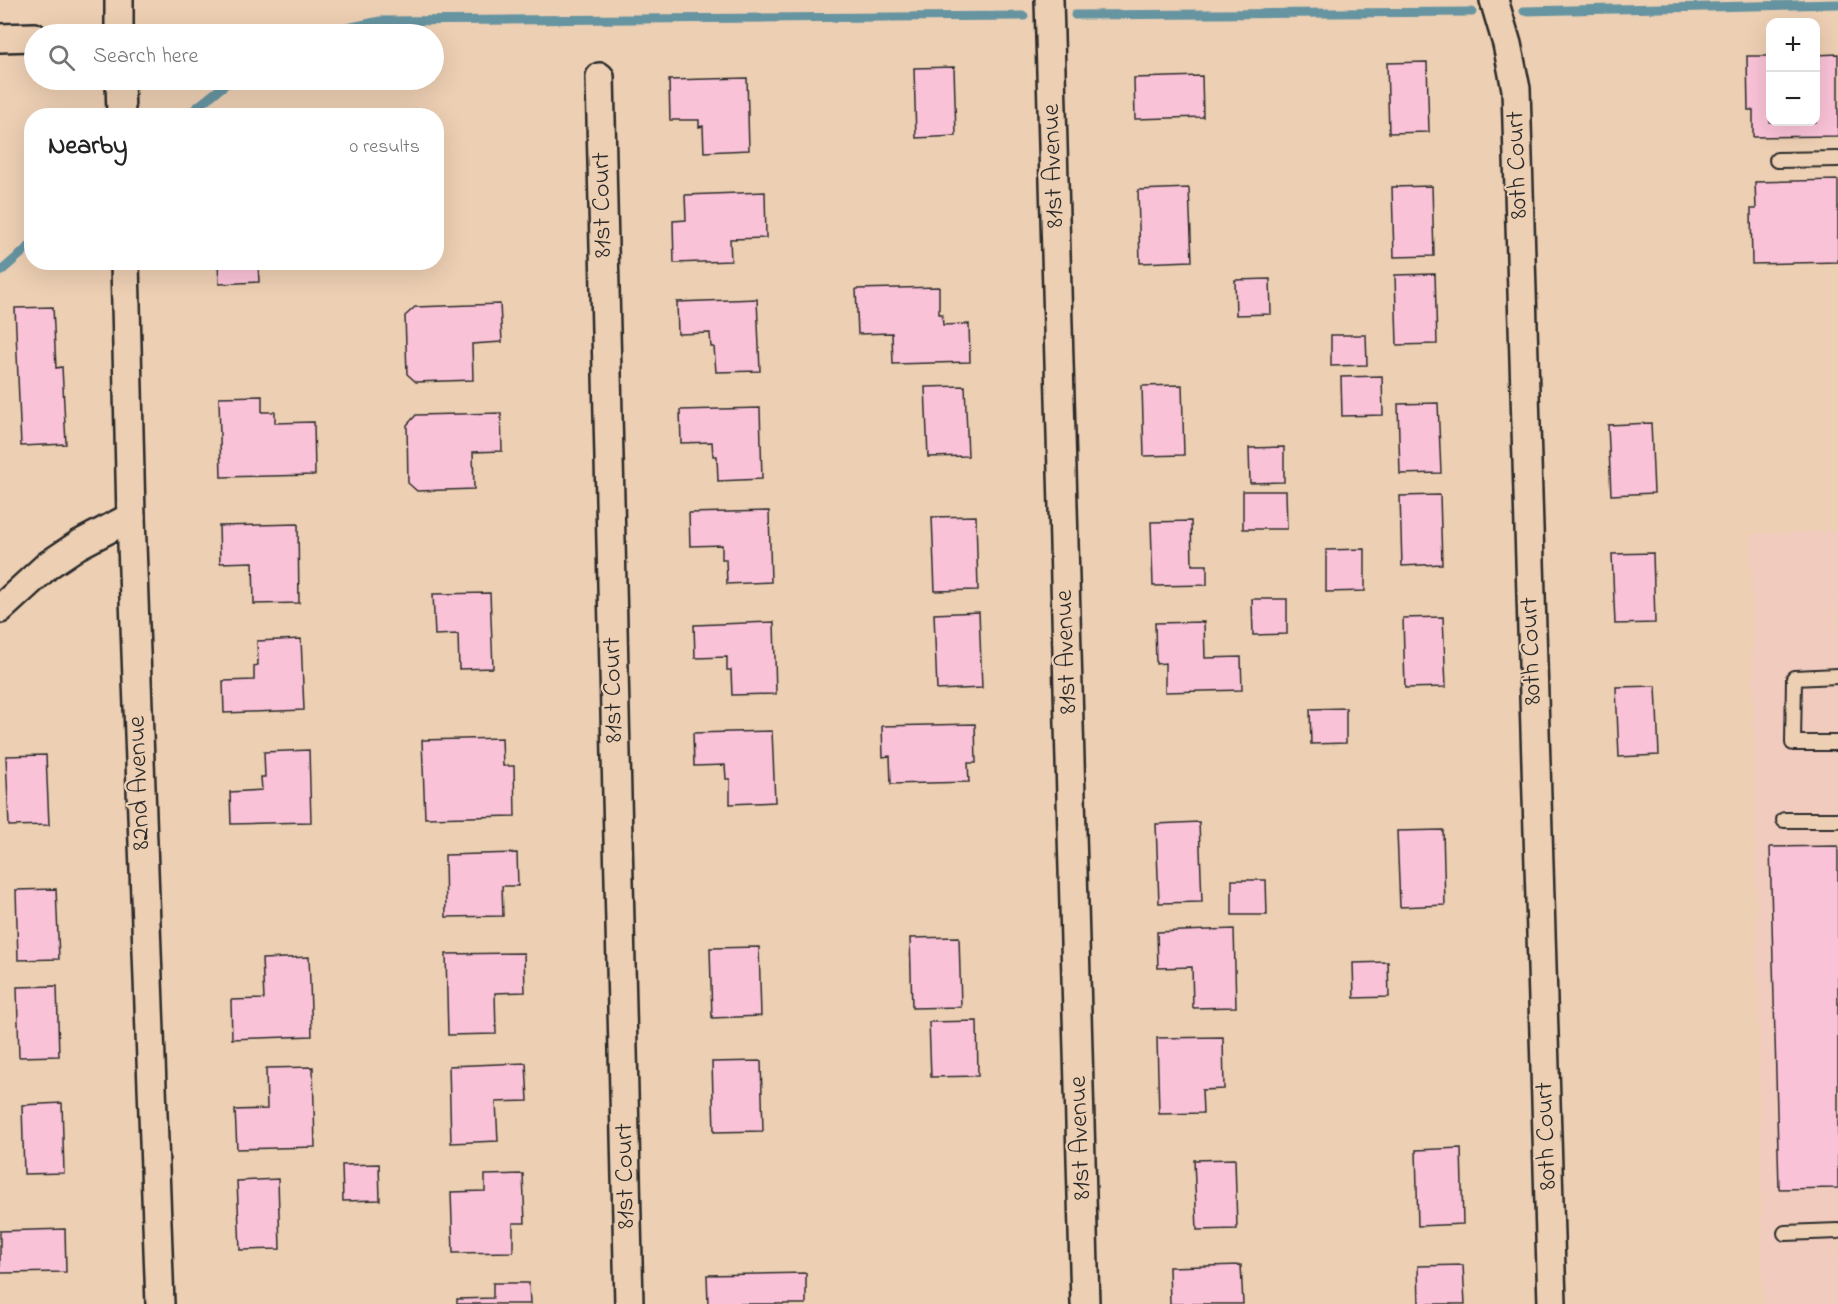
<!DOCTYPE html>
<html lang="en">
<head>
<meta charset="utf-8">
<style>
	body { margin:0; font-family:"Indie Flower",sans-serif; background:#f6f6f6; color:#222 }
	.controls { position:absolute; right:18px; top:18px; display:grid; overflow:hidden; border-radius:12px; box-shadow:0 6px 24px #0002 }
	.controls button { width:54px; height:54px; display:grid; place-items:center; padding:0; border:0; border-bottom:2px solid #e0e0e0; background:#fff; color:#222; font:30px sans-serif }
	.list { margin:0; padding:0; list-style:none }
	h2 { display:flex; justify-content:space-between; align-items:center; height:78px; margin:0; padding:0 24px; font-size:26px }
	h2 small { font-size:20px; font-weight:400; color:#767676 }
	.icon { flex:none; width:33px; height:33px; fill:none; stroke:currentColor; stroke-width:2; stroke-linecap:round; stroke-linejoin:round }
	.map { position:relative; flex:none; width:1838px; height:1304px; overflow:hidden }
	.search { position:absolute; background:#fff; box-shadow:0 6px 24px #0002; left:24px; top:24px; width:420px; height:66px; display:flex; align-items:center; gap:15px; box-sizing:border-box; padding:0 21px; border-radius:33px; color:#767676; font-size:22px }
	.panel { position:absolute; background:#fff; box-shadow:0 6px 24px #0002; left:24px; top:108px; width:420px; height:162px; border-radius:24px }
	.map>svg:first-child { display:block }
</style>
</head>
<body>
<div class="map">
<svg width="1838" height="1304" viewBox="0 0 1838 1304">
	<rect width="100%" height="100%" fill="#edcfb3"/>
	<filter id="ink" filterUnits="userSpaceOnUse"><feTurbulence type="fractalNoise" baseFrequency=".0167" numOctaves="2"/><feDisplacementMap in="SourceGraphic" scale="12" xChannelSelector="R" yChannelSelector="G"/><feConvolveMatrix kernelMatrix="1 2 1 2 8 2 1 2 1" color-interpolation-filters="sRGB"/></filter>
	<g filter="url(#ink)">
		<path fill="#f1cbbe" d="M 1838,531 L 1838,1304 L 1763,1304 L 1751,534 Z"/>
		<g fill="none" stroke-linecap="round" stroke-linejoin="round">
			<g stroke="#6694a0" stroke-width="9">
				<path d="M 1524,11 L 1838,4"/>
				<path d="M 1075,15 L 1472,12"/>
				<path d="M 319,34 L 380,21 L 1024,16"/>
				<path d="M 186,116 L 231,80"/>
				<path d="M 0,272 L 32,244"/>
			</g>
		</g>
		<g fill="#fac2d7" stroke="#2b2b2b" stroke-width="1.5">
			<path d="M 1838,54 L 1838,136 L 1753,137 L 1753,110 L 1748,110 L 1747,56 L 1770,56 L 1770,122 L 1816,122 L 1816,55 Z"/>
			<path d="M 1427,62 L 1429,132 L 1389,133 L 1387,63 Z"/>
			<path d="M 954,67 L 956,136 L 916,138 L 914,68 Z"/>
			<path d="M 1202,76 L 1203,117 L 1135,119 L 1134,78 Z"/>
			<path d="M 747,78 L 749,150 L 704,152 L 703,126 L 699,127 L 699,120 L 670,120 L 669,80 Z"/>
			<path d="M 1838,180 L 1838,262 L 1752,264 L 1751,209 L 1756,209 L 1755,182 Z"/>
			<path d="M 1432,186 L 1434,256 L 1394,257 L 1392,187 Z"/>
			<path d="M 1189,188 L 1192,261 L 1140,263 L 1138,190 Z"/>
			<path d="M 765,192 L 766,238 L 730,239 L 731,261 L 674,263 L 673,221 L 686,220 L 685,195 Z"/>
			<path d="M 218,262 L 258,262 L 259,282 L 219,284 Z"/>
			<path d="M 1435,274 L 1437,344 L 1397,345 L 1395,275 Z"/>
			<path d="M 1270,279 L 1271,314 L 1236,315 L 1235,280 Z"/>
			<path d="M 939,287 L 939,314 L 942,314 L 943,325 L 969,324 L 970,362 L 893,364 L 892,333 L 858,334 L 856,289 Z"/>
			<path d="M 757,299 L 760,371 L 716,372 L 714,347 L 711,347 L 710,333 L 678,334 L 677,302 Z"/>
			<path d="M 500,304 L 502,342 L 472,344 L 473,380 L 416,382 L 407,374 L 405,316 L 415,307 Z"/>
			<path d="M 53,307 L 56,368 L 62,367 L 66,444 L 21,446 L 15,308 Z"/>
			<path d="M 1331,335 L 1366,335 L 1367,365 L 1331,366 Z"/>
			<path d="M 1382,376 L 1383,415 L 1342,416 L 1341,377 Z"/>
			<path d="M 1182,385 L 1184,455 L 1144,456 L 1142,386 Z"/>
			<path d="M 965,386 L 968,456 L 928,457 L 925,387 Z"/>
			<path d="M 262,396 L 262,412 L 275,412 L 275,423 L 314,422 L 315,475 L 221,477 L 219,397 Z"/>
			<path d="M 1438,403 L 1441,473 L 1400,474 L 1398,404 Z"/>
			<path d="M 760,408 L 762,479 L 718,481 L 717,456 L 713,456 L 712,442 L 681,443 L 680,410 Z"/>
			<path d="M 501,413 L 502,451 L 473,452 L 474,489 L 417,491 L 408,483 L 407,425 L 416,415 Z"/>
			<path d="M 1651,423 L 1654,493 L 1611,495 L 1608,425 Z"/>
			<path d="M 1284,447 L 1284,482 L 1250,483 L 1249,448 Z"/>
			<path d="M 1243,491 L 1286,491 L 1287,529 L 1243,529 Z"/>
			<path d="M 1440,495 L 1442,564 L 1402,566 L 1400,496 Z"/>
			<path d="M 769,511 L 771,582 L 727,584 L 726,559 L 722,559 L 722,545 L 690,546 L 689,513 Z"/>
			<path d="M 976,516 L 978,590 L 935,591 L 932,517 Z"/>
			<path d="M 1191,521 L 1192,565 L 1207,565 L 1207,585 L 1153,586 L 1151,522 Z"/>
			<path d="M 298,524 L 299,603 L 254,604 L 253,562 L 220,563 L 219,526 Z"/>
			<path d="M 1365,549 L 1365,591 L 1326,592 L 1326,550 Z"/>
			<path d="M 1653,553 L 1655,623 L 1615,624 L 1612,554 Z"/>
			<path d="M 490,593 L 493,668 L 459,669 L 458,634 L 435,635 L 433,594 Z"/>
			<path d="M 1252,599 L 1287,599 L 1287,634 L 1253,635 Z"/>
			<path d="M 979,612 L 982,688 L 937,690 L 934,614 Z"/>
			<path d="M 1443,617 L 1446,687 L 1405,688 L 1403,618 Z"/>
			<path d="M 774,622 L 776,694 L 732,695 L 731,670 L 727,670 L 727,657 L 695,658 L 694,625 Z"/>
			<path d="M 1204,622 L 1205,658 L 1241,657 L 1242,690 L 1165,692 L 1165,663 L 1156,664 L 1155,623 Z"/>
			<path d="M 301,639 L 304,710 L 224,713 L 223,681 L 254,680 L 254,666 L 258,665 L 257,641 Z"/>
			<path d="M 1656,686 L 1659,755 L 1619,757 L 1616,687 Z"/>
			<path d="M 1346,708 L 1346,743 L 1311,744 L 1310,709 Z"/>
			<path d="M 975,724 L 976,763 L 968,763 L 969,782 L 891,784 L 890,756 L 883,757 L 882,726 Z"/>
			<path d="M 772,731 L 775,802 L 730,804 L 730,779 L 726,779 L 725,765 L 694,766 L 693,733 Z"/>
			<path d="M 502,738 L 503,766 L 514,766 L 515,816 L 425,818 L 422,740 Z"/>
			<path d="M 309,750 L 311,822 L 231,824 L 230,792 L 262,790 L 261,777 L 265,777 L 264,752 Z"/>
			<path d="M 46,755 L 49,825 L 9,826 L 6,756 Z"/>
			<path d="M 1199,822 L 1202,902 L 1159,903 L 1156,824 Z"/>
			<path d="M 1443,830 L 1445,905 L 1400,907 L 1397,831 Z"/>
			<path d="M 1838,846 L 1838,1188 L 1779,1189 L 1770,847 Z"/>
			<path d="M 517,853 L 518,886 L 502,886 L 503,916 L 446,917 L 445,855 Z"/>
			<path d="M 1232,880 L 1266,880 L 1267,915 L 1232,915 Z"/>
			<path d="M 56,889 L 59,959 L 18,960 L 16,890 Z"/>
			<path d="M 1234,929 L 1236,1007 L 1193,1008 L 1192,967 L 1158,968 L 1157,932 Z"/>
			<path d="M 959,937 L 961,1007 L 912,1008 L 910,938 Z"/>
			<path d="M 759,947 L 761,1016 L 712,1018 L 710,948 Z"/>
			<path d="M 524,953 L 525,992 L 495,993 L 496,1034 L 448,1035 L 446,954 Z"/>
			<path d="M 309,957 L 312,1036 L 232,1039 L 231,1000 L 264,999 L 262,959 Z"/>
			<path d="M 1388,962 L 1389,997 L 1354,998 L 1353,963 Z"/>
			<path d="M 57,986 L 59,1056 L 19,1057 L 17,987 Z"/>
			<path d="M 977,1021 L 978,1076 L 931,1077 L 929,1022 Z"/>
			<path d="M 1223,1037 L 1224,1089 L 1202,1090 L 1203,1113 L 1159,1114 L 1157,1038 Z"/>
			<path d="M 761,1061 L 763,1131 L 714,1132 L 712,1062 Z"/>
			<path d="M 526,1063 L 528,1101 L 496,1102 L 498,1141 L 451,1143 L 449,1066 Z"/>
			<path d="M 313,1067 L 315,1147 L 237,1149 L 235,1110 L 267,1109 L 266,1068 Z"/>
			<path d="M 62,1103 L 64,1173 L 24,1174 L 22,1105 Z"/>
			<path d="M 1461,1148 L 1463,1224 L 1418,1226 L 1416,1150 Z"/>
			<path d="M 1235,1159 L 1237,1229 L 1197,1230 L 1194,1160 Z"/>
			<path d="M 379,1164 L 380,1200 L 343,1201 L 342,1165 Z"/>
			<path d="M 523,1174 L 525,1223 L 513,1223 L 513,1252 L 453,1253 L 451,1192 L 485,1191 L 485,1175 Z"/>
			<path d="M 278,1179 L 280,1249 L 240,1250 L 237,1181 Z"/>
			<path d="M 65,1229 L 66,1272 L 0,1273 L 0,1231 Z"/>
			<path d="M 1241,1265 L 1243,1304 L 1170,1304 L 1169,1267 Z"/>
			<path d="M 1463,1265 L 1465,1304 L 1419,1304 L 1418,1266 Z"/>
			<path d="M 806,1273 L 806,1304 L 708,1304 L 707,1275 Z"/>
			<path d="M 493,1283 L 529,1283 L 530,1304 L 457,1304 L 457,1299 L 493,1298 Z"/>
		</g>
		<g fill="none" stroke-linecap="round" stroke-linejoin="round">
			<g stroke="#2b2b2b" stroke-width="18">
				<g id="service">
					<path d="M 1777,160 L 1838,159"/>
					<path d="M 1838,676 L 1794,678 L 1793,743 L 1838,743"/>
					<path d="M 1784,820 L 1838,820"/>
					<path d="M 1785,1233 L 1838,1231"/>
				</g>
			</g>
			<g stroke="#2b2b2b" stroke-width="32">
				<g id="minor">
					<path d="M 1049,0 L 1085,1304"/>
					<path d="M 1494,0 L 1507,44 L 1516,89 L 1552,1304"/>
					<path d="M 118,34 L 119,34 L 119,0"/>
					<path d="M 0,38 L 34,37"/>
					<path d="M 600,77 L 629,1304"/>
					<path d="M 120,80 L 121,116"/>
					<path d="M 125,262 L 131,517 L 160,1304"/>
					<path d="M 0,609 L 48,565 L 78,545 L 131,517"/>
				</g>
			</g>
			<use href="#service" stroke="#edcfb3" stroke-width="14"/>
			<use href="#minor" stroke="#edcfb3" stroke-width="27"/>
		</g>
	</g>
	<g text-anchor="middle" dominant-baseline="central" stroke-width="4.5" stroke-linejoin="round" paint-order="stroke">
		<g font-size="26" fill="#2b2b2b" stroke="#edcfb3">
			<text transform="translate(1518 165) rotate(-92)">80th Court</text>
			<text transform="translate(1054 166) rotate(-92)">81st Avenue</text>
			<text transform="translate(603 205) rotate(-91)">81st Court</text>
			<text transform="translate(1532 651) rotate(-92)">80th Court</text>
			<text transform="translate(1067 652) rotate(-92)">81st Avenue</text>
			<text transform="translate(614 690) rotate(-91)">81st Court</text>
			<text transform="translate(140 783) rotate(-92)">82nd Avenue</text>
			<text transform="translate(1547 1136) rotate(-92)">80th Court</text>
			<text transform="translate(1081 1138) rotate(-92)">81st Avenue</text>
			<text transform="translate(626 1176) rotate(-91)">81st Court</text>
		</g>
	</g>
</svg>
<div class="controls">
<button>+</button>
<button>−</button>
</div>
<div class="search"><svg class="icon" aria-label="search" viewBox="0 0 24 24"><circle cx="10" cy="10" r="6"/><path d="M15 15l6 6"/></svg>Search here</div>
<section class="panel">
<h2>Nearby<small>0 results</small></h2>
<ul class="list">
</ul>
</section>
</div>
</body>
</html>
